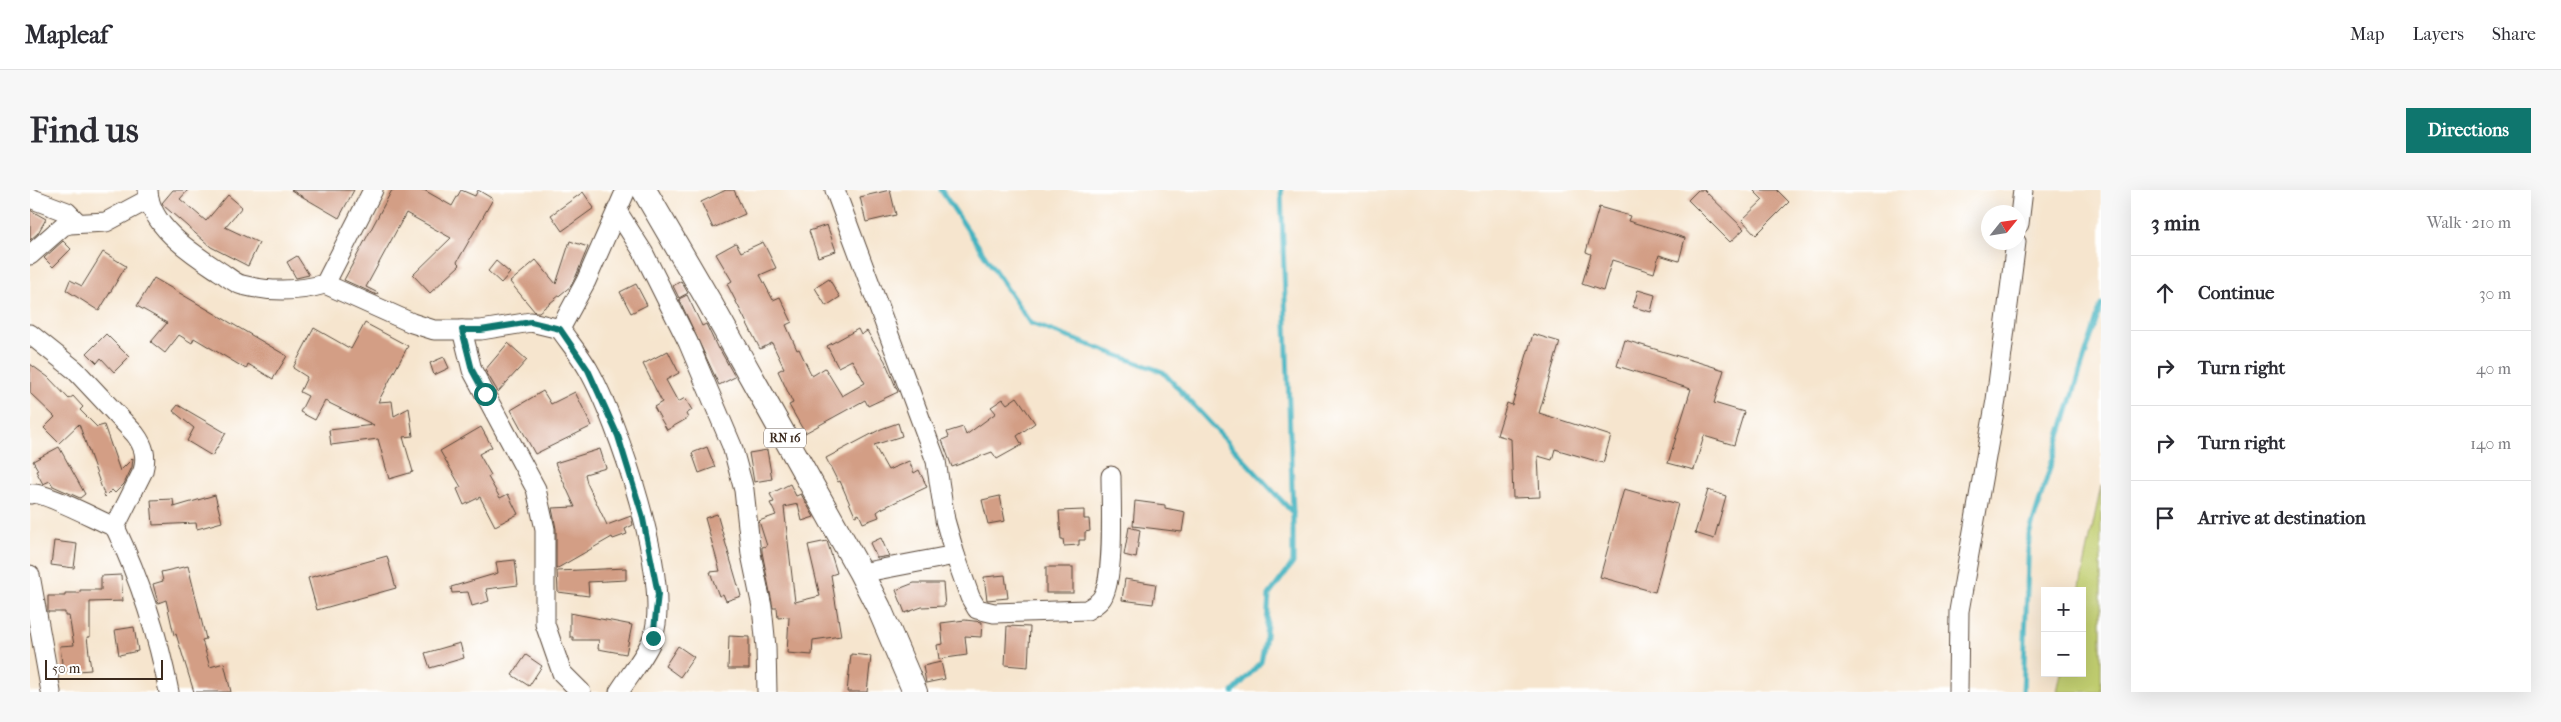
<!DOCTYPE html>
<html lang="en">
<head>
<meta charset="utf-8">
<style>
	body { margin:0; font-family:"IM FELL French Canon",serif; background:#f7f7f7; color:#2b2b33 }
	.controls { position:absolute; right:15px; bottom:15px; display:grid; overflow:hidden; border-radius:0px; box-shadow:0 5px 20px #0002 }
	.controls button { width:45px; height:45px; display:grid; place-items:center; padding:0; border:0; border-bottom:1px solid #e1e1e2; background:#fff; color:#2b2b33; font:25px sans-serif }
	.compass { position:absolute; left:1951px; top:15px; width:45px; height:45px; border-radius:50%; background:#fff; box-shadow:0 5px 20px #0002; rotate:60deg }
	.scale { position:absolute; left:15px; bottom:12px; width:118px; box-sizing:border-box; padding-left:5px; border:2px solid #3b2a1e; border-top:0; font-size:14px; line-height:18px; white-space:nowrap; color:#3b2a1e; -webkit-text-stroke:4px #fff; paint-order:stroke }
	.stop { position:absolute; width:15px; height:15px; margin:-11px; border:4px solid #0f766e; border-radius:50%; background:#fff }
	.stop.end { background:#0f766e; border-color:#fff; box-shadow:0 1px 5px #0008 }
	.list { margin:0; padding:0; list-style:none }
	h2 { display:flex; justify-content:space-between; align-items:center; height:65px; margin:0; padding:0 20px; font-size:21px }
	h2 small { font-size:16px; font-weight:400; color:#7c7c81 }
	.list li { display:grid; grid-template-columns:32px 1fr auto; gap:15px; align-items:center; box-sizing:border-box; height:75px; padding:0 20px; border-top:1px solid #e1e1e2 }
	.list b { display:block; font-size:19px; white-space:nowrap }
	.list em { font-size:16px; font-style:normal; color:#7c7c81 }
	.icon { flex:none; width:28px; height:28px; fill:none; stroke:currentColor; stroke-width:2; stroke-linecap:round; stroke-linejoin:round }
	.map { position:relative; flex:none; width:2071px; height:502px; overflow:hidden; border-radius:0px }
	header { display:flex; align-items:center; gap:30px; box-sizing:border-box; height:70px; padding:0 25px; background:#fff; border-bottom:1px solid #e1e1e2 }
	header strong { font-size:24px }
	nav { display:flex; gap:28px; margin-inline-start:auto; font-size:18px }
	.intro { display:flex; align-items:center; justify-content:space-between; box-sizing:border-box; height:120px; padding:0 30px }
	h1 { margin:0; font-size:35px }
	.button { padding:12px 22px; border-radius:0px; background:#0f766e; color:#fff; font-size:18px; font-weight:700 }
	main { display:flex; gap:30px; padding:0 30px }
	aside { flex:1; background:#fff; border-radius:0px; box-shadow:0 5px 20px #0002 }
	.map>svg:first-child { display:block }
</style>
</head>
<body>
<header>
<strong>Mapleaf</strong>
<nav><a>Map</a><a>Layers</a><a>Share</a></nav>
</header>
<div class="intro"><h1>Find us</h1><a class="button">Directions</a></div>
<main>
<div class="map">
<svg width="2071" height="502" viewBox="0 0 2071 502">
	<rect width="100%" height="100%" fill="#fff"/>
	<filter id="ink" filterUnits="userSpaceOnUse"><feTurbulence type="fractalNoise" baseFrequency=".02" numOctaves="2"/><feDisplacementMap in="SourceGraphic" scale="10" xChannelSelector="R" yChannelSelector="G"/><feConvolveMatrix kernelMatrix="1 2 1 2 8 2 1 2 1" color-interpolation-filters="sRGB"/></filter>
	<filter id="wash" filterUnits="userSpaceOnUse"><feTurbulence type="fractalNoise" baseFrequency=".0096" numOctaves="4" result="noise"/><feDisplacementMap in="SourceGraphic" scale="20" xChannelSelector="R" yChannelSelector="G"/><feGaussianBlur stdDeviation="1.12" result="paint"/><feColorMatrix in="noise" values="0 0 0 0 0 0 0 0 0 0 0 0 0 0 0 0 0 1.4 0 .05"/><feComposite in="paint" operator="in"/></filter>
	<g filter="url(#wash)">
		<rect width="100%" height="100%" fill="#f6e5ce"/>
		<path fill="#c1ce70" stroke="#7e7c47" d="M 2071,296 L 2071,502 L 2027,502 L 2031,483 L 2052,483 L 2052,401 L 2049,401 Z"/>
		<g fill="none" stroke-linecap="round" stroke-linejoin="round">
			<g stroke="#45b3c0" stroke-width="5">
				<path d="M 911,0 L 1000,133 L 1133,182 L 1263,323"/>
				<path d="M 1203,502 L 1231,472 L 1236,446 L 1239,405 L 1263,373 L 1263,323 L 1251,0"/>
				<path d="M 1993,502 L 1999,345 L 2071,115"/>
			</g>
		</g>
		<g id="blocks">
			<g fill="#d39e85">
				<path d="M 143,0 L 158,0 L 150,9 L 176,31 L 198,5 L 212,17 L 195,37 L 229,53 L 218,76 L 181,57 L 134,16 L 132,13 Z"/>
				<path d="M 261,0 L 324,0 L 309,28 Z"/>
				<path d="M 362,0 L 394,0 L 422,16 L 431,0 L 445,6 L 448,0 L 463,9 L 427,72 L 430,75 L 400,103 L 383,85 L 421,48 L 376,23 L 336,97 L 348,103 L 347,105 L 314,90 Z"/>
				<path d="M 696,0 L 704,0 L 715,24 L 683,38 L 671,12 Z"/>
				<path d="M 860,0 L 866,25 L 836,32 L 830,7 Z"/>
				<path d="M 1668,0 L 1674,0 L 1714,39 L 1700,52 L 1658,10 Z"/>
				<path d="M 1723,0 L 1747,0 L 1759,12 L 1726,45 L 1712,30 L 1733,10 Z"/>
				<path d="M 553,2 L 564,18 L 532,41 L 521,25 Z"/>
				<path d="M 1569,17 L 1600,26 L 1598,31 L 1655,48 L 1649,71 L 1629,65 L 1624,83 L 1582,70 L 1573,101 L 1552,94 L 1561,64 L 1556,62 Z"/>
				<path d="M 0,20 L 16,29 L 8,43 L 0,50 Z"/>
				<path d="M 797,35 L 806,61 L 788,67 L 779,41 Z"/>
				<path d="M 33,51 L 41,59 L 23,77 L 14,68 Z"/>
				<path d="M 540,51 L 558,57 L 546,86 L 541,96 L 509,122 L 505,122 L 480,92 L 506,70 L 526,94 Z"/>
				<path d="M 733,52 L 746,78 L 730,85 L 743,110 L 750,107 L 762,132 L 756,135 L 767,160 L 769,159 L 782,186 L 795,178 L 812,206 L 835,193 L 822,170 L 808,177 L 797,156 L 828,139 L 831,145 L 837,141 L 855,171 L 868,202 L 838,216 L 835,210 L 775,243 L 759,215 L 763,213 L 748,181 L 754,178 L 742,153 L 730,159 L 697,94 L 702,91 L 686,64 L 706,53 L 711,62 Z"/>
				<path d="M 73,62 L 96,76 L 69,121 L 36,100 L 40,90 L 52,96 Z"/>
				<path d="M 267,66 L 279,85 L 266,88 L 257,72 Z"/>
				<path d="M 466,71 L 480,83 L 471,93 L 458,81 Z"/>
				<path d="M 124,88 L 257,166 L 243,189 L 218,174 L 216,179 L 164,148 L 162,153 L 149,145 L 135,163 L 121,152 L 137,133 L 107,116 Z"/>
				<path d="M 799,89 L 810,107 L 796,116 L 785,98 Z"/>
				<path d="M 651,91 L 658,103 L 649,108 L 643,96 Z"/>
				<path d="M 606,94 L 617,115 L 601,123 L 590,102 Z"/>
				<path d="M 1608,100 L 1625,105 L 1621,122 L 1603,117 Z"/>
				<path d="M 657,105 L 672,136 L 676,134 L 688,159 L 689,158 L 705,187 L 689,195 L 649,109 Z"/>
				<path d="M 335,133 L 378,156 L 348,212 L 362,211 L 364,226 L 379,218 L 383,246 L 373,247 L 383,282 L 359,289 L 348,249 L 301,255 L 299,240 L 344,235 L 295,211 L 285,230 L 270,222 L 278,206 L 270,202 L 277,187 L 263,178 L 284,138 L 321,159 Z"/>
				<path d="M 76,144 L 99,167 L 84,182 L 71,168 L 67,173 L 57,163 Z"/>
				<path d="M 1503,144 L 1530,152 L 1509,223 L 1581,246 L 1573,273 L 1525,259 L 1522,270 L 1508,266 L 1510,307 L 1483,308 L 1481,249 L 1467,245 L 1477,213 L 1482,215 Z"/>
				<path d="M 1595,150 L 1694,180 L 1684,213 L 1714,222 L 1704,255 L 1674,246 L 1664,280 L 1638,273 L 1661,199 L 1587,176 Z"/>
				<path d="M 478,153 L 497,170 L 468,202 L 455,180 Z"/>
				<path d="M 638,161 L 649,183 L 636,190 L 648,212 L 655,208 L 662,220 L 656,224 L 658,228 L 637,240 L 624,217 L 632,212 L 613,174 Z"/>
				<path d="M 414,167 L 419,178 L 404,185 L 400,173 Z"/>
				<path d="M 0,174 L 18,187 L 39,209 L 43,206 L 53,217 L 50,220 L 67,237 L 74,235 L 90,281 L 103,268 L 102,277 L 94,294 L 85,303 L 82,300 L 75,307 L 49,234 L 29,253 L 14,238 L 25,227 L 0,203 Z"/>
				<path d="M 513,201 L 521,214 L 545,202 L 562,236 L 505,264 L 481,220 Z"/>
				<path d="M 987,207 L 1005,233 L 987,246 L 992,255 L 967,269 L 962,262 L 922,277 L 912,250 L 919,247 L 917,242 L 933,237 L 936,245 L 966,223 L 961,217 L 973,209 L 977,214 Z"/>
				<path d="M 148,215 L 196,243 L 182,266 L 157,251 L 164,238 L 143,221 Z"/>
				<path d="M 868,233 L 872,246 L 844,255 L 858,280 L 879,271 L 884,283 L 889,280 L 897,297 L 851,319 L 847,322 L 849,327 L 833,333 L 829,324 L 825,326 L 810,291 L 808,292 L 796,268 L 851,239 Z"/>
				<path d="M 451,237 L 462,257 L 449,264 L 461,285 L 458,287 L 470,308 L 478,304 L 488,324 L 465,336 L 450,307 L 434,315 L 427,299 L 431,297 L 410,261 Z"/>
				<path d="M 29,257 L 55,304 L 50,308 L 23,296 L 20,291 L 13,294 L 6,281 L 8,280 L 3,271 Z"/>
				<path d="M 677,257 L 685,277 L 669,283 L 662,263 Z"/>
				<path d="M 570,259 L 576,278 L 555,284 L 557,293 L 577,335 L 601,326 L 603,335 L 595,339 L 597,344 L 583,349 L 582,347 L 526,379 L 526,339 L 522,318 L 545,317 L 525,273 Z"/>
				<path d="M 737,260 L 742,289 L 724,292 L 719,263 Z"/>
				<path d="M 760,294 L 766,306 L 771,304 L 784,327 L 772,331 L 768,314 L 754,317 L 765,412 L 790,406 L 778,355 L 797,351 L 807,383 L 801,385 L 811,446 L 783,450 L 782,465 L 757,463 L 759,427 L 748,428 L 747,418 L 743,418 L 732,362 L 732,357 L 737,356 L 729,331 L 746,325 L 740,313 L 744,312 L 740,304 Z"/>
				<path d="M 1594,299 L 1648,314 L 1625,402 L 1570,387 Z"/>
				<path d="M 1678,300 L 1696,306 L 1684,349 L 1665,343 Z"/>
				<path d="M 185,305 L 192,332 L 167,339 L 166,333 L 123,335 L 121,310 L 143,309 L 144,317 Z"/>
				<path d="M 970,306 L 975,331 L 958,334 L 952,310 Z"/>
				<path d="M 1105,311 L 1135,315 L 1135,318 L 1155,322 L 1152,342 L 1103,336 Z"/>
				<path d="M 1054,320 L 1054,329 L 1059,329 L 1060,341 L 1055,342 L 1055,350 L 1049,350 L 1049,355 L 1034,356 L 1033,349 L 1031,349 L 1029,321 Z"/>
				<path d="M 687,324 L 711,406 L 696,411 L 693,404 L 689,406 L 680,382 L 690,381 L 675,328 Z"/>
				<path d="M 1099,337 L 1110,340 L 1106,368 L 1094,365 Z"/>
				<path d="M 851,348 L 859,366 L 847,368 L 840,353 Z"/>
				<path d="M 24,351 L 47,354 L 44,378 L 21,375 Z"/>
				<path d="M 357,366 L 366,398 L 287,420 L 278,388 Z"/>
				<path d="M 485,370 L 488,395 L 456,399 L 459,411 L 442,416 L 438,402 L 422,403 L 421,397 L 468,383 L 466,372 Z"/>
				<path d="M 158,376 L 176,449 L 172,450 L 180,477 L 194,473 L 201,502 L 164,502 L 146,444 L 144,445 L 136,410 L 128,413 L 123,394 L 133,391 L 131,382 Z"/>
				<rect x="1016" y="377" width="27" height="26"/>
				<path d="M 596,378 L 596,390 L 558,392 L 559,406 L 528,402 L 527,381 Z"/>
				<path d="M 91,385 L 93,411 L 60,412 L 60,447 L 57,447 L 61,480 L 33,482 L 30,456 L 44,455 L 39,426 L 35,426 L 35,422 L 18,422 L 18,406 L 35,406 L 35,403 L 50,403 L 50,400 L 71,400 L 71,386 Z"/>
				<path d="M 975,385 L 978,408 L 957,410 L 954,387 Z"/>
				<path d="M 1095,389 L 1126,394 L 1123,414 L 1092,410 Z"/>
				<path d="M 884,393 L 913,393 L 915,416 L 892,417 L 875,423 L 866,400 Z"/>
				<path d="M 540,423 L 602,435 L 596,464 L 568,459 L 569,450 L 543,450 L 543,447 L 540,447 Z"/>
				<path d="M 935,430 L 952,432 L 951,447 L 935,446 L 937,465 L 909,469 L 907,455 L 913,454 L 911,433 Z"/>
				<path d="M 977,436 L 1000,437 L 998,477 L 975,475 Z"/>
				<path d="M 104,437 L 108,461 L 89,465 L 85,440 Z"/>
				<path d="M 699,446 L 719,447 L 719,479 L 698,479 Z"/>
				<path d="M 430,453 L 434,468 L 400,478 L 395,463 Z"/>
				<path d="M 648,456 L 664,467 L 650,487 L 635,476 Z"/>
				<path d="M 821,464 L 841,466 L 837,502 L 817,502 Z"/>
				<path d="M 496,465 L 512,476 L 499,496 L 482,485 Z"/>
				<path d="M 911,472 L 915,489 L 896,493 L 893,476 Z"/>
			</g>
		</g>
	</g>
	<g filter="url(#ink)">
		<use href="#blocks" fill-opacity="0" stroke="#574638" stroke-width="1"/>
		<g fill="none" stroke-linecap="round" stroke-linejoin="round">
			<g stroke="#574638" stroke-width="21">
				<g id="minor">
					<path d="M 118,0 C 119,36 162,63 189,81 C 196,85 204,93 212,95 C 240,102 267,102 295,94 L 343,0"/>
					<path d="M 805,0 L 906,271 L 915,330 L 925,365 L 831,383"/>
					<path d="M 0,8 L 37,22 L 48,33"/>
					<path d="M 587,21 L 613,62 L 658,152 L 702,256 L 714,300 L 721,364 L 732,417 L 736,457 L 737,502"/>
					<path d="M 1989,34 L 1993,0"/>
					<path d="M 0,65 L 33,36 L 40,34 L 76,32 L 119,9"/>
					<path d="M 295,94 L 382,133 L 404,140 L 451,140 L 501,132 L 530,139 C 539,152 550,165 558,179 C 588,231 642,391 623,447 C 618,463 598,487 589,502"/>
					<path d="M 530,139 L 556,91 L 596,0"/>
					<path d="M 432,140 L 442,180 L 506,299 L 515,339 L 515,434 L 532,483 L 551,502"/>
					<path d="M 0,144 L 45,180 L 105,244 C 114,256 117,266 113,281 L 85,337 C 69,331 12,300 0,304"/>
					<path d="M 85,337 C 110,390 128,445 139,502"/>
					<path d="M 925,365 L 940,407 L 947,419 L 964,423 L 1057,420 C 1063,416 1068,414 1072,408 C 1085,388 1081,312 1081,286"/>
					<path d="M 0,385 L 21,502"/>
					<path d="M 1928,502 L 1929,421 L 1966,210 L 1986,52"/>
				</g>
			</g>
			<g stroke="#574638" stroke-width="26">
				<path id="major" d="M 614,0 L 680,113 L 831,383 L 849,418 L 885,502"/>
			</g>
			<use href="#minor" stroke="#fff" stroke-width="19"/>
			<use href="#major" stroke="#fff" stroke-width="24"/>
		</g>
	</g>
	<g fill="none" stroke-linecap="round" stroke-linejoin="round" filter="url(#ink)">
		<path stroke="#0f766e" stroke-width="6" d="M 455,204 L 442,180 L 432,140 L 451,140 L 501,132 L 530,139 L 558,180 L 588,246 L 612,324 L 628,404 L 623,448"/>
	</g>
	<g text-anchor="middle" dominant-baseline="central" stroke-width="4" stroke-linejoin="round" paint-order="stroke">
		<rect fill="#fff" stroke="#766a62" stroke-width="1" x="734" y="238.5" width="42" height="19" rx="4"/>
		<g font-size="12" font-weight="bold" fill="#3b2a1e">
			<text x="755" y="248">RN 16</text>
		</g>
	</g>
</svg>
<div class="controls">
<button>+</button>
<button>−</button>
</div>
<svg class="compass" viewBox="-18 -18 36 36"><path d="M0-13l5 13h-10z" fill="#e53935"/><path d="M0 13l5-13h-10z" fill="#7c7c81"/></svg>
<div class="scale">50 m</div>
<div class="stop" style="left:455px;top:204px"></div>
<div class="stop end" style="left:623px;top:448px"></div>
</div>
<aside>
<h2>3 min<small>Walk · 210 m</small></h2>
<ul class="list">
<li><svg class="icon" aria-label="ahead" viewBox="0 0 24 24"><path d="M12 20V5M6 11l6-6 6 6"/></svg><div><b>Continue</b></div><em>30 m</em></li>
<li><svg class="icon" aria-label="right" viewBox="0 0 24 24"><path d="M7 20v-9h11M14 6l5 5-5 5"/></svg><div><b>Turn right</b></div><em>40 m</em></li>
<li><svg class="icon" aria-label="right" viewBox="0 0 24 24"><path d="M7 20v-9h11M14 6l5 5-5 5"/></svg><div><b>Turn right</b></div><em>140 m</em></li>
<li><svg class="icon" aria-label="arrive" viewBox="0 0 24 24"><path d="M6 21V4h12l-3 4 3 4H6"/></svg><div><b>Arrive at destination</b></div></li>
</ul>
</aside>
</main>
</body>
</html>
